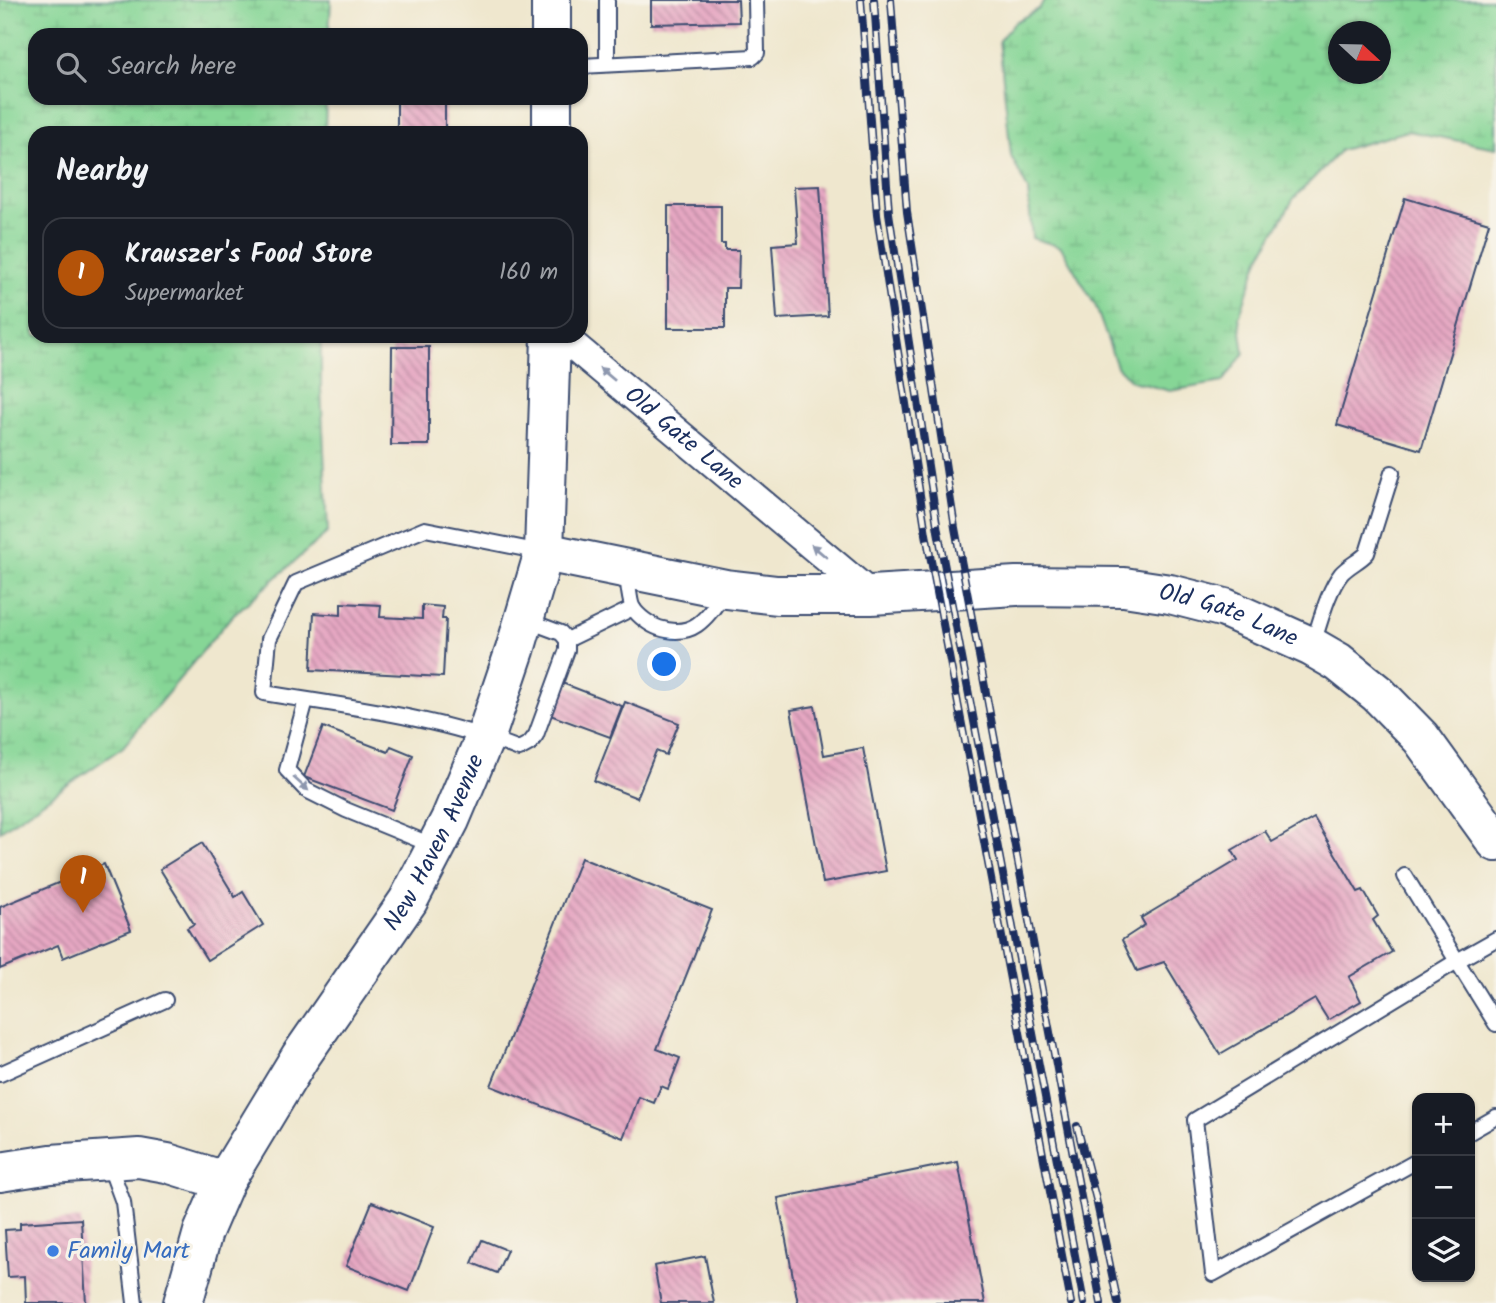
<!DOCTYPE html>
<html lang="en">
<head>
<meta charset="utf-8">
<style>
	body { margin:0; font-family:Kalam,sans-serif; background:#242831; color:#f1f3f6 }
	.controls { position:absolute; right:21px; bottom:21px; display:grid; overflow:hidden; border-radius:14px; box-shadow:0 2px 5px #0004 }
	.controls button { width:63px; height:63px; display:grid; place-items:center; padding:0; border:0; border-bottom:2px solid #363941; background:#171b24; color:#f1f3f6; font:35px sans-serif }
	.compass { position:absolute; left:1328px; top:21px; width:63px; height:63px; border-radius:50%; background:#171b24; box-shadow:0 2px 5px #0004; rotate:112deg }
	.you { position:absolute; left:665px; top:665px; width:24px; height:24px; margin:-18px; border:5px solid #fff; border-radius:50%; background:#1a73e8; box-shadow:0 0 0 10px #1a73e833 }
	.badge { display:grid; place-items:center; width:46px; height:46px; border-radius:50%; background:#b45309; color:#fff; font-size:23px; font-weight:700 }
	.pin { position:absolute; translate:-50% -58px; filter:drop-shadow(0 2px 4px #0008) }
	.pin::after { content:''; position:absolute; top:37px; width:24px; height:21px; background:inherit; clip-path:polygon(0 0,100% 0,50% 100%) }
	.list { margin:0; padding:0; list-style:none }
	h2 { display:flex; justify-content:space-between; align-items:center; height:91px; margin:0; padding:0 28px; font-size:30px }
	h2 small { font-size:23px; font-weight:400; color:#9ea1a6 }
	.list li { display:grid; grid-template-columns:46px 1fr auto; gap:21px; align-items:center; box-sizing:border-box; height:112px; margin:0 14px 14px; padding:0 14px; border:2px solid #363941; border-radius:21px }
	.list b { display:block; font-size:26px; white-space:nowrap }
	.list p { margin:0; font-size:23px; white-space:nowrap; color:#9ea1a6 }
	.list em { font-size:23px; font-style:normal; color:#9ea1a6 }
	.icon { flex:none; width:38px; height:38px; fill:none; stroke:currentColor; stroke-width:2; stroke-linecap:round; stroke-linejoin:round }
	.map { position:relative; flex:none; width:1496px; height:1303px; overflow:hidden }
	.search { position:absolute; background:#171b24; box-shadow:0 2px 5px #0004; left:28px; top:28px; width:560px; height:77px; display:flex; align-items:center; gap:18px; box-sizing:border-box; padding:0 24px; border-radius:21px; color:#9ea1a6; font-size:26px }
	.panel { position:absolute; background:#171b24; box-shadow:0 2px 5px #0004; left:28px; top:126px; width:560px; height:217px; border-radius:21px }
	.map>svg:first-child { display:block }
</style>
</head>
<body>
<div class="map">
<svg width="1496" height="1303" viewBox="0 0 1496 1303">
	<defs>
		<pattern id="wetland-marsh" width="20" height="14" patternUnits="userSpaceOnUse" patternTransform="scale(1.75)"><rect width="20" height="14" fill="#86d696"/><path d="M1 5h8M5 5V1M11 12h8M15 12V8" fill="none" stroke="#73b884"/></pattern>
		<pattern id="building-back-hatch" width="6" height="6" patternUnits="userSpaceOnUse" patternTransform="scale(1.75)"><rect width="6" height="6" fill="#e6a7c2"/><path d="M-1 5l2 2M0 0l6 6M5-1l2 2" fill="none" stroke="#ba88a1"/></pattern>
	</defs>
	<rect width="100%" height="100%" fill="#f7f3e8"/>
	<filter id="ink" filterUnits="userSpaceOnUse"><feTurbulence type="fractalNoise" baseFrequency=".0143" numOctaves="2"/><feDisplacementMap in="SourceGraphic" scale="14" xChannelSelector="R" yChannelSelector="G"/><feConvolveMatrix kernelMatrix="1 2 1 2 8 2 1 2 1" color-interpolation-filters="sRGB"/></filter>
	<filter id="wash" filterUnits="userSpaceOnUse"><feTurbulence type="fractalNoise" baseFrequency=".00686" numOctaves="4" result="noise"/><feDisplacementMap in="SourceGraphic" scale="28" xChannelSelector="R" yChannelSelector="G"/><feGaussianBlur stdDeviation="1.57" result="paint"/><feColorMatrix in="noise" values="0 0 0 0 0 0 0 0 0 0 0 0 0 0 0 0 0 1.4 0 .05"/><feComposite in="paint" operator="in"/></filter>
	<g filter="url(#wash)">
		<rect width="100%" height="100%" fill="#efe7ce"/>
		<g fill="url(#wetland-marsh)" stroke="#50827a" stroke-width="2" fill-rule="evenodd">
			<path d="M 0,0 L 331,0 L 329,35 L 35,35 L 35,98 L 326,98 L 325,133 L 35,133 L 35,336 L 321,336 L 321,389 L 328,532 L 230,618 L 123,747 L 0,831 Z"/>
			<path d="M 1044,0 L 1496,0 L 1496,148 L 1408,131 L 1341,150 L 1294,198 L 1259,259 L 1239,317 L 1244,353 L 1223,382 L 1170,391 L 1132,381 L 1117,367 L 1096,307 L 1061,247 L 1032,238 L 1028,190 L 1011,156 L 999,40 L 1015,22 L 1039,9 ZM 1338,32 L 1380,32 L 1380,74 L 1338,74 Z"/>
		</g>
		<g id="blocks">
			<g fill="url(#building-back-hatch)">
				<path d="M 651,0 L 738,0 L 739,22 L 651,24 Z"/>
				<rect x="397" y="98" width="48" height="35"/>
				<path d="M 820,186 L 828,316 L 777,319 L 772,245 L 798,243 L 794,187 Z"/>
				<path d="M 1405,198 L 1489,223 L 1421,450 L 1337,425 Z"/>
				<path d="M 668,206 L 721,206 L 721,244 L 725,244 L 725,250 L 739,250 L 738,288 L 725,288 L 725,328 L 668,328 Z"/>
				<path d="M 392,347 L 429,347 L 429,445 L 391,445 Z"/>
				<path d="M 341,603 L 381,605 L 380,617 L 422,619 L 422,605 L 443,607 L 442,619 L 446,619 L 443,677 L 311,670 L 314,613 L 341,615 Z"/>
				<path d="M 562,683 L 622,706 L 610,737 L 550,715 Z"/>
				<path d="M 625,702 L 679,723 L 666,755 L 656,751 L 637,798 L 594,781 Z"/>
				<path d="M 815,706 L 824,755 L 863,748 L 886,871 L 823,883 L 791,710 Z"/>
				<path d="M 323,727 L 388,752 L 391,746 L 413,755 L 392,810 L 304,777 Z"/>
				<path d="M 1314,818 L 1358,892 L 1363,890 L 1378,916 L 1373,920 L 1392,952 L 1349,977 L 1361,1001 L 1328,1020 L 1315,999 L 1220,1054 L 1164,962 L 1137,971 L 1122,940 L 1145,925 L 1141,918 L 1238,860 L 1232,850 L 1265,831 L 1272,842 Z"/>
				<path d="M 202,843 L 235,897 L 243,892 L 263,925 L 207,960 L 187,928 L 194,924 L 160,869 Z"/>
				<path d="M 581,858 L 712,910 L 657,1049 L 680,1058 L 668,1089 L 661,1086 L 654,1103 L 639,1097 L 623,1138 L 491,1086 Z"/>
				<path d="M 104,864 L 131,930 L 63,958 L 58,945 L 0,969 L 0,907 Z"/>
				<path d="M 958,1162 L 985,1303 L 798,1303 L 778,1198 Z"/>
				<path d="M 372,1202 L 434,1227 L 409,1291 L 346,1266 Z"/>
				<path d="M 81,1219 L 86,1303 L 26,1303 L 25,1276 L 8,1277 L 5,1230 L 20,1229 L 20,1223 Z"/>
				<path d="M 482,1240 L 507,1250 L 497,1273 L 472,1263 Z"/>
				<path d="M 705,1256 L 714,1303 L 661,1303 L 654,1266 Z"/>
			</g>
		</g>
	</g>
	<g filter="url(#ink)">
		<use href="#blocks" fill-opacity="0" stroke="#3b4b6f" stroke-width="2"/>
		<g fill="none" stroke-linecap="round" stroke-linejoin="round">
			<g stroke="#3b4b6f" stroke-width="18">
				<g id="service">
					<path d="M 607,64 L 607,0"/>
					<path d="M 581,66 L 753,57 L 757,53 L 756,0"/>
					<path d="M 626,570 C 628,578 629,602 633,608 C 638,616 650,625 659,628 C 693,639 706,619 724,593"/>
					<path d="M 526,620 L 561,633 L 567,640 L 567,650 L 536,735 L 530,743 L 519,749 C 438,717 350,707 264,693 L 269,639 L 296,583 L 425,529 L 541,552"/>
					<path d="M 567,640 L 633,608"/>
					<path d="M 1312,646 C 1320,624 1327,592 1341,574 C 1349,565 1360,561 1367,553 L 1392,473"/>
					<path d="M 306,700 L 287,770 L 306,790 L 346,810 L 434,846"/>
					<path d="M 1405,876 L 1457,961 L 1195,1120 L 1213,1274 L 1417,1161"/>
					<path d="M 1496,939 L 1457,961 L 1496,1024"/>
					<path d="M 0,1074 L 165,1000"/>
					<path d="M 1470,1132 L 1496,1117"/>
					<path d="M 109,1164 L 123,1202 L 135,1303"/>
				</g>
			</g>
			<g stroke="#3b4b6f" stroke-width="32">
				<g id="minor">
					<path id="s1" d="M 562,336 L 871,595"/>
				</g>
			</g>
			<g stroke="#3b4b6f" stroke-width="42">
				<g id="secondary">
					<path d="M 551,0 L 551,35"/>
					<path d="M 552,98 L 552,133"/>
					<path id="s2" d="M 544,552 L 726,589 L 777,595 L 871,595 L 1016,586 L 1124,587 L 1170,594 L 1225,608 L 1312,647 L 1338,662 L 1378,694 L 1421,738 L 1496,842"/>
					<path d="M 0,1172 L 51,1164 L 139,1158 L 167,1163 L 225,1181"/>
					<path id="s3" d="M 183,1303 L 203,1232 L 225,1181 L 300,1057 L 408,901 L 450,820 L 488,730 L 515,650 L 544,552 L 551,336"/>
				</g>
			</g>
			<use href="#service" stroke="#fff" stroke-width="14"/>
			<use href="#minor" stroke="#fff" stroke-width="28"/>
			<use href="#secondary" stroke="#fff" stroke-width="38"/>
			<g stroke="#1b2f5e" stroke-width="8">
				<g id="rail">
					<path d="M 861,0 L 877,215 L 926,534 L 1071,1303"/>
					<path d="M 874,0 L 889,213 L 938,531 L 1084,1303"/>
					<path d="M 891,0 L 907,212 L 955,528 L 1101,1303"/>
					<path d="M 1077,1126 L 1096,1199 L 1118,1303"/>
				</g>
			</g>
			<use href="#rail" stroke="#f7f3e8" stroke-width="5" stroke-dasharray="16" stroke-linecap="butt"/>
		</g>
		<defs><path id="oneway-solid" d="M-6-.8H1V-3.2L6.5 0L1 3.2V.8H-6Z" transform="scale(1.75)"/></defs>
		<g fill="#8d97ae">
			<use href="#oneway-solid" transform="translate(607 374) rotate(-140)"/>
			<use href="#oneway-solid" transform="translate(819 551) rotate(-140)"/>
			<use href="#oneway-solid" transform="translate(301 784) rotate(42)"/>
		</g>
	</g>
	<circle fill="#3f7fe0" stroke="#f7f3e8" stroke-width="2.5" cx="53" cy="1251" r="7"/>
	<g text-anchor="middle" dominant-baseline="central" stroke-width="6" stroke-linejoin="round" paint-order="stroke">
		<g font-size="24" fill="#1b2f5e" stroke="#f7f3e8">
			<text stroke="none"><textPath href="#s1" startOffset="159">Old Gate Lane</textPath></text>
			<text stroke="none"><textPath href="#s2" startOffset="693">Old Gate Lane</textPath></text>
			<text stroke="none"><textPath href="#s3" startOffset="528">New Haven Avenue</textPath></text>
		</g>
		<g font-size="24" fill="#366cbe" stroke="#f7f3e8" text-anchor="start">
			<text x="67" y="1251">Family Mart</text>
		</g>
	</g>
</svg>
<div class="controls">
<button>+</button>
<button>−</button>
<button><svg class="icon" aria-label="layers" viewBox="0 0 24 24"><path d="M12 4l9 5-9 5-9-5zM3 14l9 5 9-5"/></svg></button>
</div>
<svg class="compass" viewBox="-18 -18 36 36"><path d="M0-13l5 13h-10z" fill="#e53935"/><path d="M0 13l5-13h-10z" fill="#9ea1a6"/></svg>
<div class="you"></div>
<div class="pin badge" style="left:83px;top:913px">1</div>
<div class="search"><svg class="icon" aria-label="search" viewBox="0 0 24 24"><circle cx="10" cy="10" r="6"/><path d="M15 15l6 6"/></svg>Search here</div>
<section class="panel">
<h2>Nearby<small></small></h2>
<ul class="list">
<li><span class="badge">1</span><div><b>Krauszer's Food Store</b><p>Supermarket</p></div><em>160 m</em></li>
</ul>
</section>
</div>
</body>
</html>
